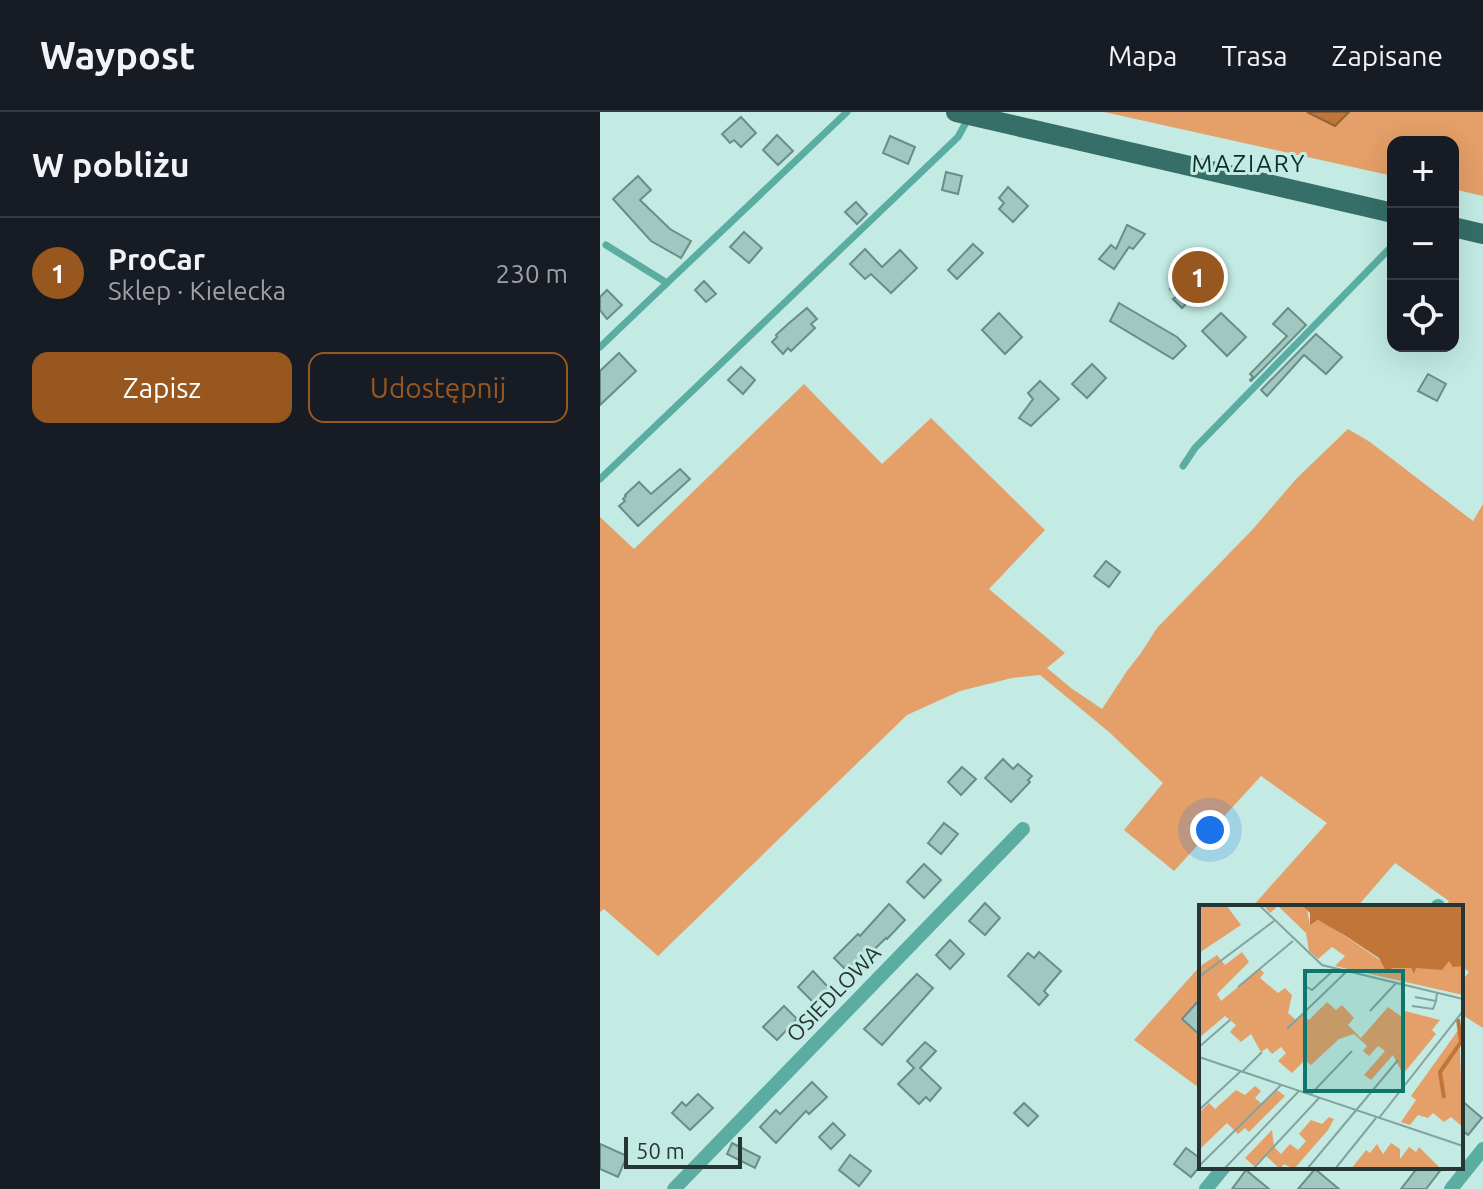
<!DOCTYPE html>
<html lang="pl">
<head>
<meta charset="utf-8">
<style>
	body { margin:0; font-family:Ubuntu,sans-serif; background:#20242c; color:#f1f3f6 }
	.controls { position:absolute; right:24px; top:24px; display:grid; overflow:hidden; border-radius:16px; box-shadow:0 8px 32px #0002 }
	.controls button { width:72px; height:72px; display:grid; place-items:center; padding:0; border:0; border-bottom:2px solid #363941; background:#171b24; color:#f1f3f6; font:40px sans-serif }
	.scale { position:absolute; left:24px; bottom:20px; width:118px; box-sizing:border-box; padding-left:8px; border:4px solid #263634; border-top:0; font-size:22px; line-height:28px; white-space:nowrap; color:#263634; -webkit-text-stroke:6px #c3ebe4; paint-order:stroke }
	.you { position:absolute; left:610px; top:718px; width:28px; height:28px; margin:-20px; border:6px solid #fff; border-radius:50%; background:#1a73e8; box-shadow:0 0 0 12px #1a73e833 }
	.badge { display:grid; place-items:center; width:52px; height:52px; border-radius:50%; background:#97571f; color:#fff; font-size:26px; font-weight:700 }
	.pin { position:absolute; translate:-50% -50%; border:4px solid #fff; box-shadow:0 2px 8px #0006 }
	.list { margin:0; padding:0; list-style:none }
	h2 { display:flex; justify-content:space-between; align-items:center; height:104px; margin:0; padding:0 32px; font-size:34px }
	h2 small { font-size:26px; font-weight:400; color:#9ea1a6 }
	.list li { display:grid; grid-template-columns:52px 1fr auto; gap:24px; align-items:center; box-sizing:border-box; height:112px; padding:0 32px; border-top:2px solid #363941 }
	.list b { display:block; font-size:30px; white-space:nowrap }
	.list p { margin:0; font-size:26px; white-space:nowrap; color:#9ea1a6 }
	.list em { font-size:26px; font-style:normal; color:#9ea1a6 }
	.actions { display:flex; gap:16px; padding:24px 32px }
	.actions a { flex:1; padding:18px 0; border:2px solid #97571f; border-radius:16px; text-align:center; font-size:28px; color:#97571f }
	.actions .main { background:#97571f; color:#fff }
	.icon { flex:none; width:44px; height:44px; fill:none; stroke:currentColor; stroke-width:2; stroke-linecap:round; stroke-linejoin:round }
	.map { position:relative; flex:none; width:883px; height:1077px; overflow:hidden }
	header { display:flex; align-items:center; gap:48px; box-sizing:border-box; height:112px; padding:0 40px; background:#171b24; border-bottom:2px solid #363941 }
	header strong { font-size:38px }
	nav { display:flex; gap:44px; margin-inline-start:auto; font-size:28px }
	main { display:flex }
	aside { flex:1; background:#171b24 }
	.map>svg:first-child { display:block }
</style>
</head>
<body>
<header>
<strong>Waypost</strong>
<nav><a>Mapa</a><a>Trasa</a><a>Zapisane</a></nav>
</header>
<main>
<aside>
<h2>W pobliżu<small></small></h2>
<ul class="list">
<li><span class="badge">1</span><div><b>ProCar</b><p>Sklep · Kielecka</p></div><em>230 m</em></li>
</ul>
<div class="actions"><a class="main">Zapisz</a><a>Udostępnij</a></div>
</aside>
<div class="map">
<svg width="883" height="1077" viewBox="0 0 883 1077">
	<rect width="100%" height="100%" fill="#c3ebe4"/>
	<g fill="#e59f68">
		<path d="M 504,0 L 707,0 L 735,13 L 749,0 L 883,0 L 883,84 L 853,77 L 853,30 L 793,30 L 793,64 Z"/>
		<path d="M 204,272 L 282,352 L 331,306 L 445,418 L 389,477 L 465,541 L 447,556 L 471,576 L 502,597 L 527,559 L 541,541 L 557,516 L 653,417 L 697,366 L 748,317 L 770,330 L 873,409 L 883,392 L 883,916 L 861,902 L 861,870 L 869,860 L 861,854 L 861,795 L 845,795 L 849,789 L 795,751 L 757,795 L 652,795 L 727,711 L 661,664 L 574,759 L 524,718 L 563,671 L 509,620 L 440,563 L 412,566 L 360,579 L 307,603 L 58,844 L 4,797 L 0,800 L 0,405 L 34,437 Z"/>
		<path d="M 601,853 L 601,972 L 598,975 L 534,928 Z"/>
	</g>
	<path fill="#c17637" stroke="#926336" stroke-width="2" d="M 707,0 L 749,0 L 735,14 Z"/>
	<g fill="#a1c7c1" stroke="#698e88" stroke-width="2">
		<path d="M 141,5 L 156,21 L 141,35 L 134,28 L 130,31 L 122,22 Z"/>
		<path d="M 177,23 L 193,39 L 178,53 L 163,38 Z"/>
		<path d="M 290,24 L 315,35 L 308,52 L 283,41 Z"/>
		<path d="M 346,60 L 362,64 L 358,82 L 342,78 Z"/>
		<path d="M 38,64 L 51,78 L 40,88 L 70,117 L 91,129 L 81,146 L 51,129 L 13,87 Z"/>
		<path d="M 408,75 L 428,94 L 413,110 L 399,97 L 404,91 L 399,86 Z"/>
		<path d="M 256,90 L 267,102 L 257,112 L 245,100 Z"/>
		<path d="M 527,113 L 545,122 L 533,137 L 529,135 L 514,157 L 499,147 L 511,133 L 516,137 Z"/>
		<path d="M 144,120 L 162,136 L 149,151 L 130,135 Z"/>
		<path d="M 373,132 L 383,141 L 357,167 L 348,158 Z"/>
		<path d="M 265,137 L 282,155 L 300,138 L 317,156 L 291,181 L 271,162 L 265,167 L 250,152 Z"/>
		<path d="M 596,151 L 611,166 L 582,196 L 573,187 L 577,184 L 570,177 Z"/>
		<path d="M 104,169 L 116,182 L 106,190 L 95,178 Z"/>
		<path d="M 7,178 L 22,193 L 7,207 L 0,198 L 0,185 Z"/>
		<path d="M 519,191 L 577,225 L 586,234 L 573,247 L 510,209 Z"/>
		<path d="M 207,196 L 217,207 L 211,212 L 215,216 L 191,239 L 188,236 L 183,242 L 172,230 L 177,225 L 176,223 L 188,212 Z"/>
		<path d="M 688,196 L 706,213 L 651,269 L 650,268 L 653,265 L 650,262 L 687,224 L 673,212 Z"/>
		<path d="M 399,201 L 422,225 L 405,242 L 382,218 Z"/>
		<path d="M 621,201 L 646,225 L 627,244 L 602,219 Z"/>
		<path d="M 716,222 L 742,245 L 726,262 L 704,243 L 667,284 L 661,278 Z"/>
		<path d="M 19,241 L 36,259 L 0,293 L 0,259 Z"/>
		<path d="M 492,252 L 506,266 L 487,286 L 472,272 Z"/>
		<path d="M 141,255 L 155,268 L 143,282 L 128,268 Z"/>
		<path d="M 828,262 L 846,272 L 837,289 L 818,279 Z"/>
		<path d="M 440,269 L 459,287 L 431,314 L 419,306 L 433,287 L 428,281 Z"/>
		<path d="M 80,357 L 90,367 L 38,414 L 19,394 L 25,389 L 23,387 L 26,384 L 25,383 L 39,370 L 51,382 Z"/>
		<path d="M 506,449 L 520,460 L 509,475 L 494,464 Z"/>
		<path d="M 403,647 L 413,657 L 418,652 L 432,664 L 428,668 L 430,670 L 411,690 L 385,666 Z"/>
		<path d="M 362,655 L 376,667 L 361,683 L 348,670 Z"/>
		<path d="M 344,711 L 358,722 L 341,742 L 328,731 Z"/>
		<path d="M 324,752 L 341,768 L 324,786 L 307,770 Z"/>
		<path d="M 385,791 L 400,806 L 385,823 L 369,809 Z"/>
		<path d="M 289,792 L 305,808 L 287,827 L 286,826 L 256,855 L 253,852 L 248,857 L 246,854 L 244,856 L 234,846 L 258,822 L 260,824 Z"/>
		<path d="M 350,828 L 364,842 L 350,857 L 336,843 Z"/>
		<path d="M 439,840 L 461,859 L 444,879 L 448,883 L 439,893 L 408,864 L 428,841 L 434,846 Z"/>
		<path d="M 213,859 L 229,876 L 214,891 L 198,875 Z"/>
		<path d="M 317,862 L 333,876 L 282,933 L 264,917 Z"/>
		<path d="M 601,886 L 601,924 L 582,907 Z"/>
		<path d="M 184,894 L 197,907 L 177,928 L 163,915 Z"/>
		<path d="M 325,930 L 336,939 L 320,956 L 341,976 L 330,989 L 326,985 L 319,992 L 298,972 L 314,956 L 307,949 Z"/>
		<path d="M 212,970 L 227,985 L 209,1002 L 206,999 L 176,1031 L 160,1015 L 176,998 L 180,1002 Z"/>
		<path d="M 98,982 L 113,996 L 90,1018 L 72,1001 L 82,990 L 86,994 Z"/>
		<path d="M 861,988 L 882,1006 L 868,1023 L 861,1017 Z"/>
		<path d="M 424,991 L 438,1004 L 428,1014 L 414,1001 Z"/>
		<path d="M 233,1011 L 245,1023 L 231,1037 L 219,1025 Z"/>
		<path d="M 132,1031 L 160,1045 L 155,1056 L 127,1042 Z"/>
		<path d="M 0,1032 L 27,1044 L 18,1065 L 0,1057 Z"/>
		<path d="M 586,1036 L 601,1047 L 601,1053 L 591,1065 L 574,1052 Z"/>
		<path d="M 250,1043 L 271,1059 L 259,1074 L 239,1058 Z"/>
		<path d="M 818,1055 L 843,1055 L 826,1077 L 801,1077 Z"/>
		<path d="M 715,1057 L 739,1077 L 698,1077 Z"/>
		<path d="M 646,1058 L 669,1077 L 632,1077 Z"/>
	</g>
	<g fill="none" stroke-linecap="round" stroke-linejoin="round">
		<g stroke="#5bada2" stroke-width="7">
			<path d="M 6,133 L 67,171 L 247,0"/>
			<path d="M 0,235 L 67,171"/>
			<path d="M 583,354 L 595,336 L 793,133"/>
			<path d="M 0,367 L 358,25 L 369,5"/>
		</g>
		<g stroke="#5bada2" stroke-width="14">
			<path d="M 837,795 L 838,794"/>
			<path d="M 74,1077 L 423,717"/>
			<path d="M 606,1077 L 624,1055"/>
			<path d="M 851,1077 L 883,1037"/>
		</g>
		<g stroke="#356f67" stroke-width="20">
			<path d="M 356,0 L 793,101"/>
			<path d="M 853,115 L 883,122"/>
		</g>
	</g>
	<g text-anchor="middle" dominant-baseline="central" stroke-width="6" stroke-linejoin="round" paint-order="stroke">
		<g font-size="22" fill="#263634" stroke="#c3ebe4">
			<text transform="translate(233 881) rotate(-46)">OSIEDLOWA</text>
		</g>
		<g font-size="24" letter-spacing="2" fill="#0b302b" stroke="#c3ebe4">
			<text x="649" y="51">MAZIARY</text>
		</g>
	</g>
	<g transform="translate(599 793)">
		<rect width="264" height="264" fill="#c3ebe4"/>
		<path d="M 0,0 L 27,0 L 42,20 L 0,48 ZM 64,0 L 113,0 L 108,4 L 111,20 L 119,15 L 134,23 L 193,63 L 212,63 L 215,69 L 216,63 L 250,56 L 264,61 L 264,90 L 136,61 L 146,51 L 133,42 L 119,54 L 110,46 L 107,28 L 79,1 L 71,8 ZM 43,47 L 50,57 L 18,89 L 22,96 L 61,64 L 65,68 L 61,73 L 79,88 L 86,83 L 93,90 L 89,108 L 97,115 L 103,109 L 110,115 L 128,97 L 137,105 L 143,100 L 155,113 L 149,120 L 162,133 L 189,102 L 203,112 L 206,106 L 241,115 L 233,125 L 237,129 L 204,169 L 194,150 L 172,175 L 165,170 L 186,146 L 179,141 L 170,151 L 164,146 L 168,141 L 155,129 L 140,134 L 112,160 L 106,155 L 93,168 L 79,156 L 87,148 L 82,142 L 73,149 L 68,143 L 62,147 L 52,129 L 42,137 L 31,127 L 37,120 L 26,111 L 0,133 L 0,62 L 18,50 L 26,60 ZM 260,124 L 264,222 L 252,212 L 245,217 L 234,208 L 229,213 L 219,210 L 211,220 L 202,217 L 217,195 L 212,191 ZM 56,181 L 62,186 L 56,193 L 63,199 L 78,185 L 86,191 L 50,227 L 46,223 L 39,229 L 28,218 L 0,245 L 0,208 L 10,198 L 16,204 L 37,185 L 46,190 ZM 130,212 L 135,214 L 129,225 L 95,264 L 85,259 L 81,264 L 67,251 L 75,242 L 82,249 L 91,239 L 99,245 L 107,236 L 100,229 L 112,215 L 123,219 ZM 73,225 L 75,241 L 55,261 L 46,253 ZM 192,238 L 201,244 L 201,254 L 210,242 L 217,247 L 220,242 L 242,264 L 152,264 L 167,245 L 171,248 L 178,239 L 184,249 Z" fill="#e59f68"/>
		<path d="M 103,0 L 264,0 L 264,61 L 254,62 L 250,56 L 243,65 L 217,63 L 215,69 L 212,63 L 193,63 L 188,68 L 180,53 L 145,30 L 119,15 L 111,20 L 111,8 Z" fill="#c17637"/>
		<path fill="none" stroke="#c17637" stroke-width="4" d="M 245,193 L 241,167 L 262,137 L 259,114"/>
		<path fill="none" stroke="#84a39e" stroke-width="2" d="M 60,0 L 123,60 L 264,94M 0,72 L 75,16M 106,81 L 113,85 L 136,64M 39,82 L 94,36M 216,92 L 237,96 L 238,88M 213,101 L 234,104 L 237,96M 171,106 L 197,78M 88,124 L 147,67M 0,142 L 31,115M 0,152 L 264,241M 43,167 L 63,147M 111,190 L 153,146M 0,205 L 42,166M 180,213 L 264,106M 0,261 L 82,180M 25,264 L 100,186M 54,264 L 120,193M 108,264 L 199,155M 136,264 L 177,213"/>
		<path fill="#0f766e" fill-opacity="0.15" stroke="#0f766e" stroke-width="4" d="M 106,66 L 204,66 L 204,186 L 106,186 Z"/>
		<rect width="264" height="264" fill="none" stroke="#263634" stroke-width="4"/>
	</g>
</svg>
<div class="controls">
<button>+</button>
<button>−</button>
<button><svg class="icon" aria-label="locate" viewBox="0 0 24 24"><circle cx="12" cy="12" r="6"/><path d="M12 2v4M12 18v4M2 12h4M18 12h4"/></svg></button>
</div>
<div class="scale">50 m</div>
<div class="you"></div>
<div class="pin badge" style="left:598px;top:165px">1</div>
</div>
</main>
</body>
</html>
